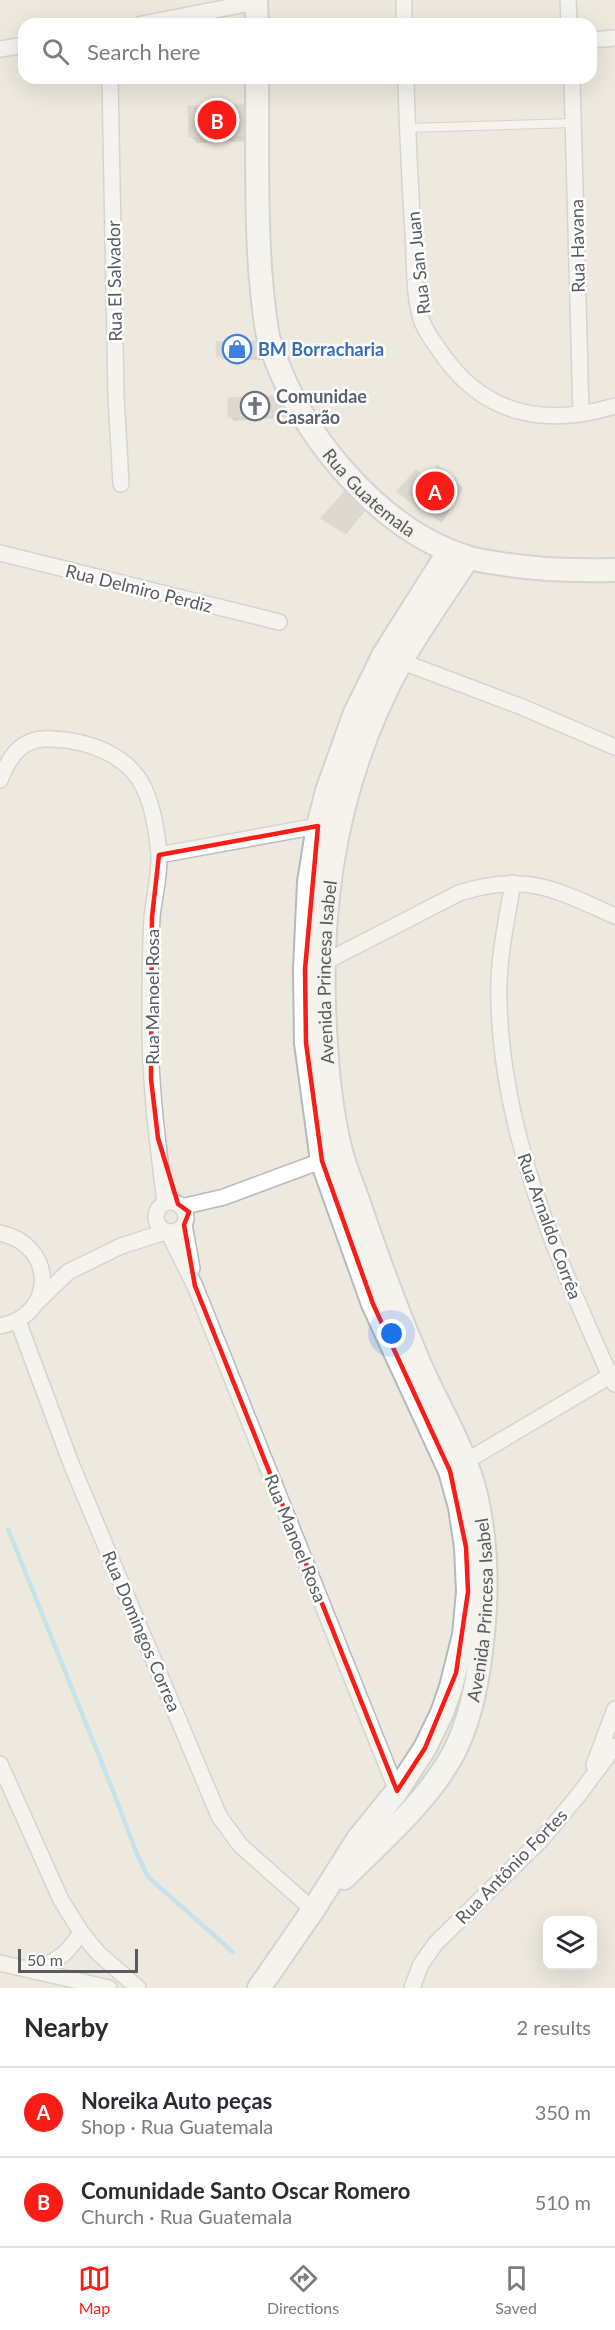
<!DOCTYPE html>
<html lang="en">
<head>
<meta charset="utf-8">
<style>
	body { margin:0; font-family:Lato,sans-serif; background:#f2f2f3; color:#2b2b33 }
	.controls { position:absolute; right:18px; bottom:18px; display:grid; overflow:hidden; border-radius:12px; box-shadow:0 6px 24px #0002 }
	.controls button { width:54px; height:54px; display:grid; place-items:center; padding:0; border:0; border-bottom:2px solid #e1e1e2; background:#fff; color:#2b2b33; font:30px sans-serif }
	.scale { position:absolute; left:18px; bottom:15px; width:120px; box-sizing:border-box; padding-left:6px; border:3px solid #575c61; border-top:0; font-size:16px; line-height:21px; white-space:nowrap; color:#575c61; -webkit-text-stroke:4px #fff; paint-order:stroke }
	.you { position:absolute; left:392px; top:1334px; width:21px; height:21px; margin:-15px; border:4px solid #fff; border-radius:50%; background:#1a73e8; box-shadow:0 0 0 9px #1a73e833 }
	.badge { display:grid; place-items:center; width:39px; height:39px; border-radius:50%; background:#fa1c16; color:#fff; font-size:20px; font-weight:700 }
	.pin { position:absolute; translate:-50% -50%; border:3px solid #fff; box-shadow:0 2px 6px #0006 }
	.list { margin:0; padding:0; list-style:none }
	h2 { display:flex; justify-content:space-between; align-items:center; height:78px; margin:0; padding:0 24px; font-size:26px }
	h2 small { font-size:20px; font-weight:400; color:#7c7c81 }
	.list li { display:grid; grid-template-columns:39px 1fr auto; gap:18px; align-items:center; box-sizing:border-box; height:90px; padding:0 24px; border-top:2px solid #e1e1e2 }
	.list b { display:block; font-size:22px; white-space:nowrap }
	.list p { margin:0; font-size:20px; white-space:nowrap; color:#7c7c81 }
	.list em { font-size:20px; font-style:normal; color:#7c7c81 }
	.icon { flex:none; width:33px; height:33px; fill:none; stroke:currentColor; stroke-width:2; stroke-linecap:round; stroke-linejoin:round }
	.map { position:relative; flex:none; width:615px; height:1988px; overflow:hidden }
	.search { position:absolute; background:#fff; box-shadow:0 6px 24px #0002; left:18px; right:18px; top:18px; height:66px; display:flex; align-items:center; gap:15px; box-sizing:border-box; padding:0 21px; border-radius:18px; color:#7c7c81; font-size:22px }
	.sheet { height:258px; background:#fff }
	nav { display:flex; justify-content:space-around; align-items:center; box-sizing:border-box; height:84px; border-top:2px solid #e1e1e2; background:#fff; font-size:16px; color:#7c7c81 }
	nav a { display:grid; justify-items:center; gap:3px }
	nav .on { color:#fa1c16 }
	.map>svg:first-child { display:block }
</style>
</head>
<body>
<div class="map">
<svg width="615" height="1988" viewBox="0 0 615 1988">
	<rect width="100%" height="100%" fill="#ede9de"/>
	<g fill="#0003">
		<path d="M 243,105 L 250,112 L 252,141 L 197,143 L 190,136 Z"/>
		<path d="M 255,343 L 259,347 L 262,360 L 222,359 L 218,355 Z"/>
		<path d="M 275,397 L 288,417 L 234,421 L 229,416 Z"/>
		<path d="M 416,472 L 427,482 L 456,481 L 463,488 L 442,523 L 403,495 Z"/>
		<path d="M 346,492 L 365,511 L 346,534 L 325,519 Z"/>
	</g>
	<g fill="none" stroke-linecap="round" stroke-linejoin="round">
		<path stroke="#9cd9ff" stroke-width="4.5" d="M 8,1529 L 113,1791 L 137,1854 L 148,1877 L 233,1952"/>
	</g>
	<g fill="#cac5bd" stroke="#d2cabc" stroke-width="1.5">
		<path d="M 244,104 L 246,135 L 189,137 L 188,106 Z"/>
		<path d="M 255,341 L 258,356 L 217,356 L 216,342 Z"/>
		<path d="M 276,396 L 286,414 L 228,417 L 228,398 Z"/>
		<path d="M 437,465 L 457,480 L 435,517 L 411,501 Z"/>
		<path d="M 416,470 L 427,479 L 409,501 L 397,491 Z"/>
		<path d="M 346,490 L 364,509 L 344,533 L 321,518 Z"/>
	</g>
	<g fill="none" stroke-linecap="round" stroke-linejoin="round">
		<g stroke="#b7babf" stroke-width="10">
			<path id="lane" d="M 407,128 L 574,123"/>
		</g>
		<g stroke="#b7babf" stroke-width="18">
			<g id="street">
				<path d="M 404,0 L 404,24"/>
				<path d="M 568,0 L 569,24"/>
				<path d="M 142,24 L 256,2"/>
				<path d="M 591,40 L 615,38"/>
				<path d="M 0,49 L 24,45"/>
				<path d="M 110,78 L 116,396 L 121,484"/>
				<path d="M 406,78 C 407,130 410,181 413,233 C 415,260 413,288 420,315 C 423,329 434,342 442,354 C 485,416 546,427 615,406"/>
				<path d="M 572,78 L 581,414"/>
				<path d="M 0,553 L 279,622"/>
				<path d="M 395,659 L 522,707 L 615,747"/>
				<path d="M 0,780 C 10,755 22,737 52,739 C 86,740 128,754 144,788 C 153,807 157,832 159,854 C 160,874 154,897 152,917 C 150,953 150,990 150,1027 C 150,1086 158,1145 165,1203"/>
				<path d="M 159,855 L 318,826"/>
				<path d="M 513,883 C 506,923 497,964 499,1004 C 503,1138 557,1256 610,1376 L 615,1384"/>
				<path d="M 323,963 L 459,893 C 527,872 554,889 615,916"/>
				<circle cx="171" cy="1217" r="15"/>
				<path d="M 181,1207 L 224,1197 L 329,1158"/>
				<path d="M 184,1225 L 192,1268"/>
				<path d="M 168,1232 L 195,1286 L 397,1791"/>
				<path d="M 0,1233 C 56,1245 57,1315 0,1326"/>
				<path d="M 36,1303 L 68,1272 L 121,1246 L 165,1232"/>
				<path d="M 18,1321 L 72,1466 L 219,1816 L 240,1845 L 313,1910"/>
				<path d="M 458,1466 L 615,1373"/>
				<path d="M 0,1764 L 61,1900 L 81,1932 L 98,1953 L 138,1988"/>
				<path d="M 594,1765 L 615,1709"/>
				<path d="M 0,1963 L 109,1988"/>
				<path d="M 34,1971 C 55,1962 69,1953 81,1932"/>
				<path d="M 412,1988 L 421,1964 L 436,1943 L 541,1840 L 577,1797 L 615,1746"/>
			</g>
		</g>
		<g stroke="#b4b9bf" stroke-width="26">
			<g id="secondary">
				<path d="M 256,0 L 257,24"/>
				<path id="s1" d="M 257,78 C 258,160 254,250 267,331 C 269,344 275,357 280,370 C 312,447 385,532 467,557 C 478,561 491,562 502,564 C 540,570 577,571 615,570"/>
				<path id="s2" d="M 344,1878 C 382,1840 427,1802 453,1754 C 469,1724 477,1685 481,1651 C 488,1598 488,1547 476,1495 C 466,1453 443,1414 425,1376 C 401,1322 380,1265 361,1209 C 355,1191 347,1173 342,1155 C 329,1106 326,1055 324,1005 C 320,885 343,766 402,660 C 422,625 446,592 468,558"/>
				<path d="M 259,1988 L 313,1910 L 358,1839 L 397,1791 L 425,1748 L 442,1713 L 451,1687 L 464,1635 L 468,1592 L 466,1547 L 460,1507 L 450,1471 L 373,1304 L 322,1161 L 306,1043 L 305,969 L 309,882 L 318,826 L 327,791 L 355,713 L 384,654 L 449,551"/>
			</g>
		</g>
		<use href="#lane" stroke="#fff" stroke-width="8"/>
		<use href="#street" stroke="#fff" stroke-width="15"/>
		<use href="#secondary" stroke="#fff" stroke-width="22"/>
	</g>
	<path d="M0 0H615V1988H0ZM 318,826 L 305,969 L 306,1043 L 322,1161 L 373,1304 L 450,1471 L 466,1547 L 468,1592 L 456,1673 L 425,1748 L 397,1791 L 195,1286 L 184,1225 L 189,1212 L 178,1204 L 158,1138 L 151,1079 L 152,917 L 159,855 Z" fill="#ede9de" fill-opacity=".55" fill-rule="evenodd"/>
	<path fill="none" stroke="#fa1c16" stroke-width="4.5" stroke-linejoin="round" d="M 318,826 L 305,969 L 306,1043 L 322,1161 L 373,1304 L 450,1471 L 466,1547 L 468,1592 L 456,1673 L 425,1748 L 397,1791 L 195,1286 L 184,1225 L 189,1212 L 178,1204 L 158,1138 L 151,1079 L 152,917 L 159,855 Z"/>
	<defs>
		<g id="shop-ring" transform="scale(1.5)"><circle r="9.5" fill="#fff" stroke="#3f7fe0" stroke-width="1.5"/><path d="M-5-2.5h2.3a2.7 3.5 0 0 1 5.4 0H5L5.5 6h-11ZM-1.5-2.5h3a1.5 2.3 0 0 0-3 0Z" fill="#3f7fe0"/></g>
		<g id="church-ring" transform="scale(1.5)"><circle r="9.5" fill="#fff" stroke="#6b7280" stroke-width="1.5"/><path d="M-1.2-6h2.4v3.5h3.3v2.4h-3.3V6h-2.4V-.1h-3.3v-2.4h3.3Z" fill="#6b7280"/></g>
	</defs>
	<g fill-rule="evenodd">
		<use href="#shop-ring" x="237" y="349"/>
		<use href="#church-ring" x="255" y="406"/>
	</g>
	<g text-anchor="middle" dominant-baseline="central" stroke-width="5" stroke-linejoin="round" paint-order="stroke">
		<g font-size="18" fill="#575c61" stroke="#fff">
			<text transform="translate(577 246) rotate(-91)">Rua Havana</text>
			<text transform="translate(418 263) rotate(-96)">Rua San Juan</text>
			<text transform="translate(114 281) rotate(-91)">Rua El Salvador</text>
			<text stroke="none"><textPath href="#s1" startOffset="448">Rua Guatemala</textPath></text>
			<text transform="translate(139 588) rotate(14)">Rua Delmiro Perdiz</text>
			<text stroke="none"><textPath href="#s2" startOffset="980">Avenida Princesa Isabel</textPath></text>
			<text transform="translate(152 997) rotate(-90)">Rua Manoel Rosa</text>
			<text transform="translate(550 1226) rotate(70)">Rua Arnaldo Corrêa</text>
			<text transform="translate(296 1538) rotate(68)">Rua Manoel Rosa</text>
			<text stroke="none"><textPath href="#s2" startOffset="314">Avenida Princesa Isabel</textPath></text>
			<text transform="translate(142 1631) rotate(67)">Rua Domingos Correa</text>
			<text transform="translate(511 1866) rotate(-46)">Rua Antônio Fortes</text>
		</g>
		<g font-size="18" font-weight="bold" fill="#366cbe" stroke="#fff" text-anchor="start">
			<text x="258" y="349">BM Borracharia</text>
		</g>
		<g font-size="18" font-weight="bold" fill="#5b616d" stroke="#fff" text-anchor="start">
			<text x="276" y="396">Comunidae<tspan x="276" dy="21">Casarão</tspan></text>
		</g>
	</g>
</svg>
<div class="controls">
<button><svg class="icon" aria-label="layers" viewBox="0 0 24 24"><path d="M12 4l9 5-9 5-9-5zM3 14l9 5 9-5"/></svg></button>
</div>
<div class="scale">50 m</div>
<div class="you"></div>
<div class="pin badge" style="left:435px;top:491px">A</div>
<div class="pin badge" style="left:217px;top:120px">B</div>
<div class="search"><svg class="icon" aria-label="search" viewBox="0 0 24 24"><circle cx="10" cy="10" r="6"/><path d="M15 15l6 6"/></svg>Search here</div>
</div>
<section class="sheet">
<h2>Nearby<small>2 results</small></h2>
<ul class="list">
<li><span class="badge">A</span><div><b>Noreika Auto peças</b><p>Shop · Rua Guatemala</p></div><em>350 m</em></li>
<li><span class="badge">B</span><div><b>Comunidade Santo Oscar Romero</b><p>Church · Rua Guatemala</p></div><em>510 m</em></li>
</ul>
</section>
<nav>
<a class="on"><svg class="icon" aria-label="map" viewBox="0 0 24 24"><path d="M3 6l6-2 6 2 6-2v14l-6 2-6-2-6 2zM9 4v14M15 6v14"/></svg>Map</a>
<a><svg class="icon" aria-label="directions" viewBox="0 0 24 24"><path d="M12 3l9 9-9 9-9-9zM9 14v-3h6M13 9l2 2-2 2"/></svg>Directions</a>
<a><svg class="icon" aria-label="saved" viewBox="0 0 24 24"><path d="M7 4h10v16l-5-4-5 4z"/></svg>Saved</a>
</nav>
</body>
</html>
